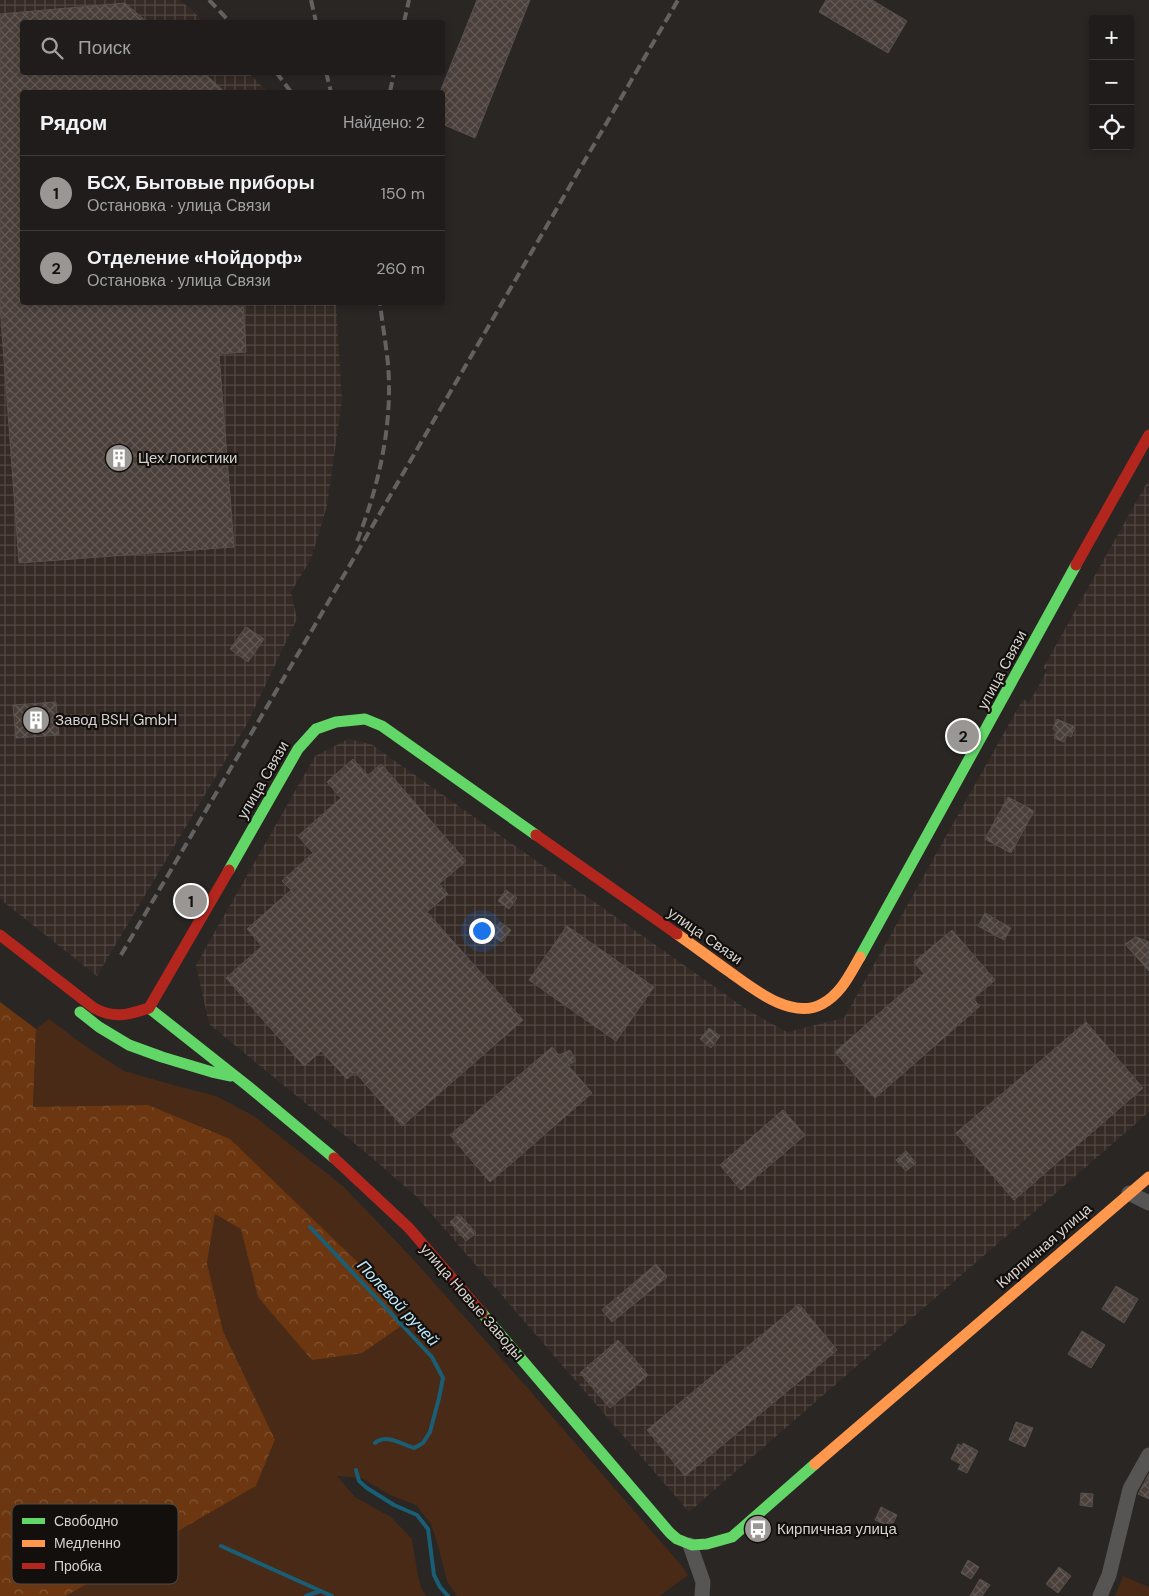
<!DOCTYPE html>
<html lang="ru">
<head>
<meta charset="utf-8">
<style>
	body { margin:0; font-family:"DM Sans",sans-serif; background:#272524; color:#f1f3f6 }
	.controls { position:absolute; right:15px; top:15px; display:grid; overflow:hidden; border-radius:5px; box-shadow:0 2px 8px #0003 }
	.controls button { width:45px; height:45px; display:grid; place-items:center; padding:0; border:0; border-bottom:1px solid #3c3a3a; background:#1f1c1b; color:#f1f3f6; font:25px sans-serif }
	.you { position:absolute; left:481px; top:930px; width:18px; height:18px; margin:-12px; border:4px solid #fff; border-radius:50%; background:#1a73e8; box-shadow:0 0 0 8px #1a73e833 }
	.badge { display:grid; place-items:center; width:32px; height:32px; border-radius:50%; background:#999694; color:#111; font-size:16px; font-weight:700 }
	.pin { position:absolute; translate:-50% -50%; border:2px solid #fff; box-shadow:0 1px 5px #0006 }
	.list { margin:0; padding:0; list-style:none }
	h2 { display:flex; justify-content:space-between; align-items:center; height:65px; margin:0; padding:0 20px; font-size:21px }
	h2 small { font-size:16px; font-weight:400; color:#a1a1a3 }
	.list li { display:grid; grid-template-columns:32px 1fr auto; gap:15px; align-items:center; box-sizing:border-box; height:75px; padding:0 20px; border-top:1px solid #3c3a3a }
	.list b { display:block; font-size:19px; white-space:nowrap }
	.list p { margin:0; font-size:16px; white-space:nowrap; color:#a1a1a3 }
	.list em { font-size:16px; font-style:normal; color:#a1a1a3 }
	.icon { flex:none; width:28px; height:28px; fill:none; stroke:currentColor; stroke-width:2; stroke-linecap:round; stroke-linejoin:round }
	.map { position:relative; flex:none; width:1149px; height:1596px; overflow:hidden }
	.search { position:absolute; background:#1f1c1b; box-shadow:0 2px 8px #0003; left:20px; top:20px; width:425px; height:55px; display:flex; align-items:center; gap:12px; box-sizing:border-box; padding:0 18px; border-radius:5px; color:#a1a1a3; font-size:19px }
	.panel { position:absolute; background:#1f1c1b; box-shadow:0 2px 8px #0003; left:20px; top:90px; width:425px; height:215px; border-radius:5px }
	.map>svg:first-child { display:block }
</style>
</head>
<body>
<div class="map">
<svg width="1149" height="1596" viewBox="0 0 1149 1596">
	<defs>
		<pattern id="industrial-grid" width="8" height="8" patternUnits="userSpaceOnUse" patternTransform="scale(1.25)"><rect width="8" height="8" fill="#352a24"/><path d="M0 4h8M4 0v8" fill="none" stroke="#524843"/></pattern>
		<pattern id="forest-crowns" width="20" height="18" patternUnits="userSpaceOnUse" patternTransform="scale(1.25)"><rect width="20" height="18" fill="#6c3710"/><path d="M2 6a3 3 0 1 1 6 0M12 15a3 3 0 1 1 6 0" fill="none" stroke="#805332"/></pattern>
		<pattern id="building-cross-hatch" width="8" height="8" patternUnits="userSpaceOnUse" patternTransform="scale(1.25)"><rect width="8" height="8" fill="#4a3f39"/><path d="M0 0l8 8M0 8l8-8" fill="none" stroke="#635a55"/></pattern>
	</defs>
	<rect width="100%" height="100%" fill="#292624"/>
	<g fill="url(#industrial-grid)">
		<path d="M 0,0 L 179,0 L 191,9 L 203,22 L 22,22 L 22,72 L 249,73 L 267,92 L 22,92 L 22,302 L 336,303 L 342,400 L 327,506 L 311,559 L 291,592 L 297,619 L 247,724 L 97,976 L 0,899 Z"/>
		<path d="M 1149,479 L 1149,1112 L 689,1512 L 416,1196 L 371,1157 L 209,1024 L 196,965 L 315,756 L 348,739 L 371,744 L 749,1011 L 787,1032 L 844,1018 L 1023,699 L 1029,702 L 1037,689 L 1047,670 L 1043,668 Z"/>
	</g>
	<g fill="#492a17">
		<path d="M 49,1019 L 84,1045 L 124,1071 L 177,1086 L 216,1096 L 254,1116 L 343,1186 L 413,1259 L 524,1384 L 681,1565 L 688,1575 L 660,1596 L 457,1596 L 447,1581 L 439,1549 L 431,1524 L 416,1505 L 390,1495 L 361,1478 L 337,1476 L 355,1497 L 391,1517 L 412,1539 L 418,1576 L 422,1590 L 426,1596 L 66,1596 L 256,1486 L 275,1441 L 223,1331 L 207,1263 L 215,1214 L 241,1228 L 258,1297 L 375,1279 L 33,1107 L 36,1029 Z"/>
		<path d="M 1123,1576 L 1149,1587 L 1149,1596 L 1115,1596 Z"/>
	</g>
	<path fill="url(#forest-crowns)" d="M 0,1002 L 36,1029 L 33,1107 L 148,1105 L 230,1139 L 375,1279 L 401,1326 L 362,1353 L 312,1360 L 258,1297 L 241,1229 L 215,1214 L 207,1263 L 223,1331 L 275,1440 L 256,1486 L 66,1596 L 0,1596 Z"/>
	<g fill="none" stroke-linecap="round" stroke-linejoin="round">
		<g stroke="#195e74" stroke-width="4">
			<path d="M 310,1227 L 432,1357 L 443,1378 L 439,1398 L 430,1432 L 423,1443 L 414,1448 C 401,1444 386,1433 375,1443"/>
			<path d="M 356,1470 L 359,1481 L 367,1488 L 394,1505 L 417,1515 L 428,1529 L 434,1575 L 440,1587 L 448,1596"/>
			<path d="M 221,1546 L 332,1596"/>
			<path d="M 306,1596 L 320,1591"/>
		</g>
	</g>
	<g fill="url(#building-cross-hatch)" stroke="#545150">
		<path d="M 477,0 L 530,0 L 475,138 L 442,124 L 442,92 L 440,92 Z"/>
		<path d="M 826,0 L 872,0 L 907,21 L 888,53 L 819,12 Z"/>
		<path d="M 125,3 L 147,22 L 22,22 L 22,72 L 203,72 L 225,92 L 22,92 L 22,302 L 243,302 L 246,352 L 219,354 L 234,547 L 19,563 L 0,305 L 0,14 Z"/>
		<path d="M 246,627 L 264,639 L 248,662 L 230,649 Z"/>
		<path d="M 56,702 L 59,735 L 16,738 L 13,705 Z"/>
		<path d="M 1057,719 L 1075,727 L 1071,737 L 1067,735 L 1064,742 L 1054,738 L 1057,731 L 1053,729 Z"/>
		<path d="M 353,759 L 368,775 L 381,764 L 466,861 L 439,884 L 448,894 L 427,912 L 523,1020 L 402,1126 L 355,1072 L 347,1079 L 321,1051 L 304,1066 L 226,978 L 262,946 L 247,929 L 291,890 L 282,881 L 313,853 L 298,836 L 341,798 L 327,782 Z"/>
		<path d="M 1008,797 L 1034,811 L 1011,853 L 985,839 Z"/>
		<path d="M 506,890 L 517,898 L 509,909 L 498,901 Z"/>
		<path d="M 985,913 L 1011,928 L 1004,940 L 978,926 Z"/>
		<path d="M 500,922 L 511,930 L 502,942 L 491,935 Z"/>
		<path d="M 567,926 L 654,987 L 616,1041 L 529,980 Z"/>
		<path d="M 952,930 L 995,980 L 973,999 L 980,1006 L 875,1098 L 835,1052 L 924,974 L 914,962 Z"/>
		<path d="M 1136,937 L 1149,942 L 1149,971 L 1125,944 Z"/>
		<path d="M 1086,1022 L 1143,1088 L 1014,1200 L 956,1133 Z"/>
		<path d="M 709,1028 L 720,1036 L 711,1048 L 700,1039 Z"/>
		<path d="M 552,1047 L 559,1055 L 570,1050 L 576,1061 L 568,1065 L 592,1093 L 490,1182 L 450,1135 Z"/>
		<path d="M 783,1110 L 805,1135 L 741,1190 L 720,1165 Z"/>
		<path d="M 906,1151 L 916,1163 L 906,1171 L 896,1160 Z"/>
		<path d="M 459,1214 L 476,1233 L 466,1241 L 450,1222 Z"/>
		<path d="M 656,1264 L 667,1277 L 612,1322 L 602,1310 Z"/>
		<path d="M 1116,1286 L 1138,1299 L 1124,1323 L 1102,1309 Z"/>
		<path d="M 799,1304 L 837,1350 L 685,1476 L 647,1430 Z"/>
		<path d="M 1082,1331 L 1105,1345 L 1091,1368 L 1068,1354 Z"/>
		<path d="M 618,1340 L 648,1375 L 610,1408 L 580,1373 Z"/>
		<path d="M 1016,1422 L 1033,1428 L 1025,1447 L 1009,1440 Z"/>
		<path d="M 963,1443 L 978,1451 L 967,1473 L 958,1469 L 961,1464 L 951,1459 L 958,1444 L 962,1446 Z"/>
		<path d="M 1149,1474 L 1149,1499 L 1138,1494 Z"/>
		<path d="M 1081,1493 L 1093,1494 L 1092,1507 L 1080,1505 Z"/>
		<path d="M 881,1507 L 897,1515 L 891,1527 L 875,1520 Z"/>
		<path d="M 968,1560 L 979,1567 L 971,1579 L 961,1573 Z"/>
		<path d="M 1059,1567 L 1071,1576 L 1058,1593 L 1046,1584 Z"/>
		<path d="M 980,1579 L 990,1585 L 982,1596 L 970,1596 Z"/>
	</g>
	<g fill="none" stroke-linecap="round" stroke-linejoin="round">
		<g stroke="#565554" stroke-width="15">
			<path d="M 1129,1193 L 1149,1203"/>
			<path d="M 690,1545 L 703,1582 L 702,1596"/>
			<path d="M 1100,1596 L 1109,1575 L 1130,1489 L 1149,1455"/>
		</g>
		<g stroke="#63d668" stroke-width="11">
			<path d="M 229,870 L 298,749 L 316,729 L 336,722 L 365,719 L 382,726 L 536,835"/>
			<path d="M 860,957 L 1076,565"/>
			<path d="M 149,1008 L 249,1087 L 334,1158"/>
			<path d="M 80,1012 L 99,1027 L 129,1045 L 162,1057 L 212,1072 L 231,1076"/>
			<path d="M 482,1313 L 670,1533 L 677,1539 L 692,1545 L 707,1544 L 732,1537 L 815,1464"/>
		</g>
		<g stroke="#ff974d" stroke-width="11">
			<path d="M 677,934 C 694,946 710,958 727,970 C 751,987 791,1021 822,1004 C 841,994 850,974 860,957"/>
			<path d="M 815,1464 L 1149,1177"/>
		</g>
		<g stroke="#b3261e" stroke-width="11">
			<path d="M 1076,565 L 1149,435"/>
			<path d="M 536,835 L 677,934"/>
			<path d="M 0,935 L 94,1008 C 115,1019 128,1015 149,1008 L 229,870"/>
			<path d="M 334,1158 L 409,1228 L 482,1313"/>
		</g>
		<g stroke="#646261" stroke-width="4" stroke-dasharray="10 5" stroke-linecap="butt">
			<path d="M 209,0 L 230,22"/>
			<path d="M 311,0 L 316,22"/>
			<path d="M 404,22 L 409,0"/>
			<path d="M 276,72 L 291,92"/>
			<path d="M 326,72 L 331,92"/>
			<path d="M 390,92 L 394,72"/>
			<path d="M 357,541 C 379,486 393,424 388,364 C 386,343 382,323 380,302"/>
			<path d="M 121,955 L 315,625 L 678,0"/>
		</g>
	</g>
	<defs>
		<g id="building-disc" transform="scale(1.4375)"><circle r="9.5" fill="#999694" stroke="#120f0d"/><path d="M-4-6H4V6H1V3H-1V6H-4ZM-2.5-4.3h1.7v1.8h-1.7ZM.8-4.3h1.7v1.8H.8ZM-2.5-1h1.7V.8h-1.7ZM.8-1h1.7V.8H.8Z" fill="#fff"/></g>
		<g id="bus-disc" transform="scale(1.4375)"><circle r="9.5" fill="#999694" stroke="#120f0d"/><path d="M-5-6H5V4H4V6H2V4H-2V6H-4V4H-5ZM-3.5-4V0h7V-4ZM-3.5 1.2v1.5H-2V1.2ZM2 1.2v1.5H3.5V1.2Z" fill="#fff"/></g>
	</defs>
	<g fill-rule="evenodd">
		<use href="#building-disc" x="119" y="458"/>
		<use href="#building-disc" x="36" y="720"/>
		<use href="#bus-disc" x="758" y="1529"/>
	</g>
	<g text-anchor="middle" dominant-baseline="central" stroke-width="4.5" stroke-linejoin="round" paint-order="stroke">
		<g font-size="15" fill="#d6d2d0" stroke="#120f0d" text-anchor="start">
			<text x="138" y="458">Цех логистики</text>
			<text x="55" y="720">Завод BSH GmbH</text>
			<text x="777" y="1529">Кирпичная улица</text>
		</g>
		<g font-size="15" fill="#d6d2d0" stroke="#120f0d">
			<text transform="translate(1002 670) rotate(-62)">улица Связи</text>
			<text transform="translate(263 780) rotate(-60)">улица Связи</text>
			<text transform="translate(705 936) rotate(35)">улица Связи</text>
			<text transform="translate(1044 1246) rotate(-41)">Кирпичная улица</text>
			<text transform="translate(472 1302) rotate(49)">улица Новые Заводы</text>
		</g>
		<g font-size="16" font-style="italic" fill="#bfebfe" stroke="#120f0d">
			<text transform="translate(398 1303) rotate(47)">Полевой ручей</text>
		</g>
	</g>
	<rect x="12" y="1504" width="166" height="80" rx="8" fill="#120f0d" stroke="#4d4a48" stroke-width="1"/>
	<rect x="22" y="1518" width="23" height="6" fill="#63d668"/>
	<rect x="22" y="1540" width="23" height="7" fill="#ff974d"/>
	<rect x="22" y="1563" width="23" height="6" fill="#b3261e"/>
	<g font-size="14" fill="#d6d2d0">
		<text x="54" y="1526">Свободно</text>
		<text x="54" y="1548">Медленно</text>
		<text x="54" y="1571">Пробка</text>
	</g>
</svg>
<div class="controls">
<button>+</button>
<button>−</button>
<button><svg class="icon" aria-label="locate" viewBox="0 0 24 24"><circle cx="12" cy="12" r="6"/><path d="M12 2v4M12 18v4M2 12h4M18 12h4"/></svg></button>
</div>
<div class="you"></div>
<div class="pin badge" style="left:191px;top:901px">1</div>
<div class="pin badge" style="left:963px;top:736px">2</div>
<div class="search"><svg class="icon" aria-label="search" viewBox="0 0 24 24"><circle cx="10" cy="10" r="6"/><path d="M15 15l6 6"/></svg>Поиск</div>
<section class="panel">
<h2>Рядом<small>Найдено: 2</small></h2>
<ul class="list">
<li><span class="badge">1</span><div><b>БСХ, Бытовые приборы</b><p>Остановка · улица Связи</p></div><em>150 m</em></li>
<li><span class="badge">2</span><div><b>Отделение «Нойдорф»</b><p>Остановка · улица Связи</p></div><em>260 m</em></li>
</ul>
</section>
</div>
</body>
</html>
